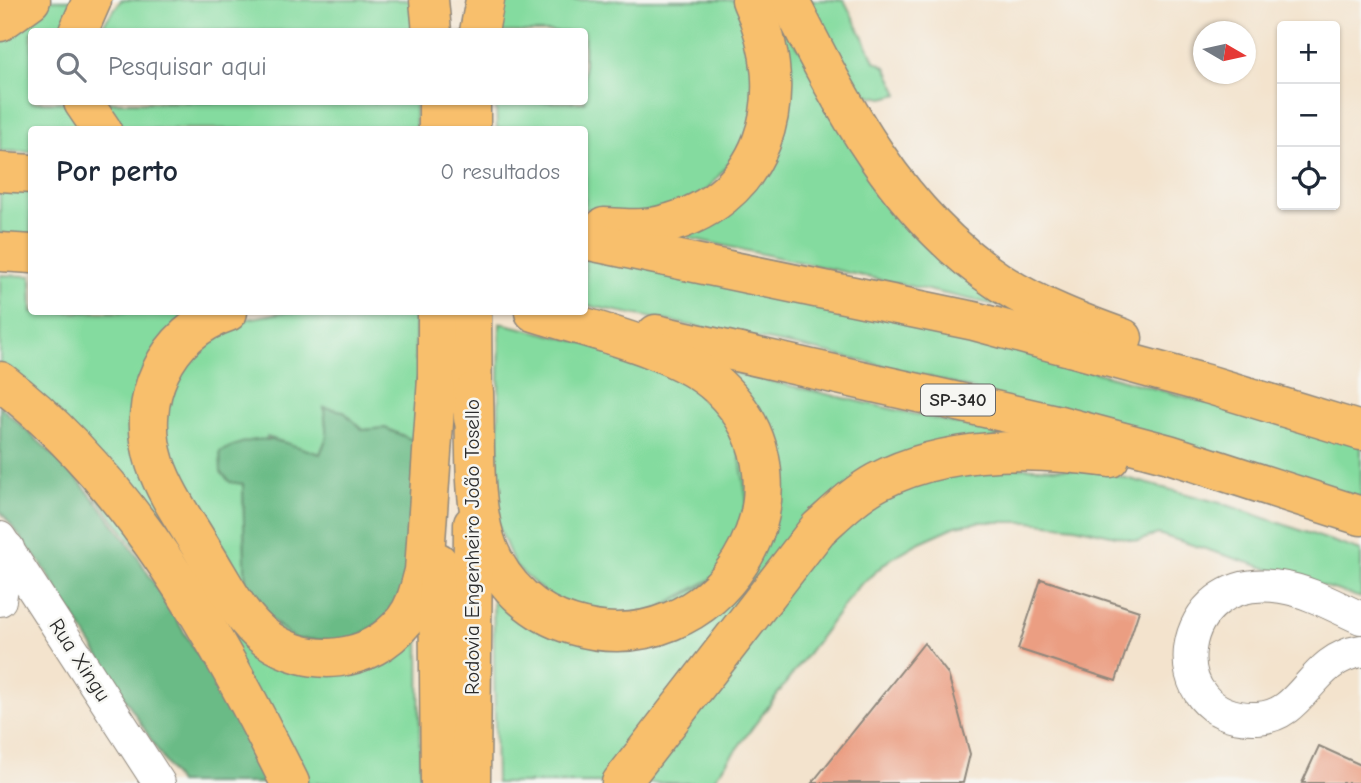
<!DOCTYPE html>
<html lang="pt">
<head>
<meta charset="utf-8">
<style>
	body { margin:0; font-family:"Comic Neue",sans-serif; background:#f2f2f3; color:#1f2937 }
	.controls { position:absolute; right:21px; top:21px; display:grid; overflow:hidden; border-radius:7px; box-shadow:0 2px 5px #0004 }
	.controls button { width:63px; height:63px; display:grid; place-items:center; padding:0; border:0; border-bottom:2px solid #e0e1e3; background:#fff; color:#1f2937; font:35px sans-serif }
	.compass { position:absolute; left:1193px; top:21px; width:63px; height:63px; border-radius:50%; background:#fff; box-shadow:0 2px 5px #0004; rotate:99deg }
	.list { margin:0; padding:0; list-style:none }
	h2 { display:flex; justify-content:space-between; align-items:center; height:91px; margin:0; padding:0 28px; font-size:30px }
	h2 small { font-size:23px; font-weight:400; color:#747a83 }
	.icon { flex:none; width:38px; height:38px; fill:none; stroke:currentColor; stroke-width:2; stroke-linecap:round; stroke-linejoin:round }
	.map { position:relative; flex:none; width:1361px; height:783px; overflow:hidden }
	.search { position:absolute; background:#fff; box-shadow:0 2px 5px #0004; left:28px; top:28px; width:560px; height:77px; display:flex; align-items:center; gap:18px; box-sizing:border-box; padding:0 24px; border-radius:7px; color:#747a83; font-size:26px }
	.panel { position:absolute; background:#fff; box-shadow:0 2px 5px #0004; left:28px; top:126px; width:560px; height:189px; border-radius:7px }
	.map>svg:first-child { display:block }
</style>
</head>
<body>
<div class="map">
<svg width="1361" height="783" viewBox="0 0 1361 783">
	<rect width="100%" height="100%" fill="#f6f6f2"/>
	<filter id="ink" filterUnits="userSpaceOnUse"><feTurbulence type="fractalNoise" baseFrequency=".0143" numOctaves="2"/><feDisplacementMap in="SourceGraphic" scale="14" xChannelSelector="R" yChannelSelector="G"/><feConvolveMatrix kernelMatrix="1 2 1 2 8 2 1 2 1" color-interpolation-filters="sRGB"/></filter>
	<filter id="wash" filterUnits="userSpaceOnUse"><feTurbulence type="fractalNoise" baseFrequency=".00686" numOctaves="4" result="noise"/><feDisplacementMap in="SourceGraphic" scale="28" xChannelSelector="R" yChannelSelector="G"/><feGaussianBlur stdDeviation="1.57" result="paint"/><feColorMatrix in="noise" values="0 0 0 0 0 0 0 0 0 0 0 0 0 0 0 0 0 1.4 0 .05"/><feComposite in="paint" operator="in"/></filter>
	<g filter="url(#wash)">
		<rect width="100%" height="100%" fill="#f3e3cd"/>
		<g fill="#84db9f" stroke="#588365" stroke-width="2">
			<path d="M 49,0 L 79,0 L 66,31 L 32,32 L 32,102 L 70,102 L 87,129 L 32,130 L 31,152 L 0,151 L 0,36 Z"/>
			<path d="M 121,0 L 414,0 L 414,31 L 98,32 Z"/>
			<path d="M 497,0 L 738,0 L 753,33 L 757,130 L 698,201 L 625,216 L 585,209 L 584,130 L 497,129 L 496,102 L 584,102 L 584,32 L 495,32 Z"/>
			<path d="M 761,0 L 1005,307 L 689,238 L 686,229 L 751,185 Z"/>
			<path d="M 799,0 L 844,0 L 875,61 L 886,67 L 899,94 L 884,98 L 856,93 Z"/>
			<path d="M 103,102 L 415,102 L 416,129 L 124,129 Z"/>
			<path d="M 0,185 L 31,187 L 31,241 L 0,240 Z"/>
			<path d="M 584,255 L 875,312 L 1361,445 L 1361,501 L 930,377 L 802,347 L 585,305 Z"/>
			<path d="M 0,275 L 31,276 L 32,312 L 200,312 L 144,383 L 238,626 L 419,627 L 420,783 L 302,783 L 269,721 L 0,371 Z"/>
			<path d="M 284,312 L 416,315 L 415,360 L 420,360 L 415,441 L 385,428 L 363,430 L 343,412 L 324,408 L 327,437 L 320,454 L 267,437 L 243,484 L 246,599 L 179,489 L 163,427 L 174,371 L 227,323 Z"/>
			<path d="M 500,323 L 611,349 L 718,398 L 752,487 L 722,573 L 646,615 L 598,615 L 554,601 L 515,566 L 497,523 Z"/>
			<path d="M 726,371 L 1005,435 L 899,462 L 608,783 L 496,783 L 493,585 L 594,641 L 756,559 Z"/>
			<path d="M 973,466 L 1096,470 L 1224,504 L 1361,551 L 1361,598 L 1158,534 L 1138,541 L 1075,527 L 1029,522 L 979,522 L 956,526 L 918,543 L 889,560 L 857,588 L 711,783 L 638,783 L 815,552 L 884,494 Z"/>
		</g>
		<g fill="#6bbb86" stroke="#4b7358" stroke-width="2">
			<path d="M 0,406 L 71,471 L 108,516 L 136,554 L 229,705 L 271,783 L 178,783 L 42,565 L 0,511 Z"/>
			<path d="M 324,407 L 343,411 L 363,430 L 385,428 L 415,441 L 412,568 L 394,614 L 350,641 L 295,639 L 246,599 L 243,484 L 230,482 L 221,472 L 220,452 C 262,430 278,441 320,454 L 327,437 Z"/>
		</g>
		<g id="blocks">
			<g fill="#eb9e82">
				<path d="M 1041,579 L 1139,611 L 1116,681 L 1018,649 Z"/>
				<path d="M 924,643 L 948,674 L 970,754 L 963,783 L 812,783 Z"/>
				<path d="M 1319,746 L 1361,765 L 1361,783 L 1302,783 Z"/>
			</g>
		</g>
	</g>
	<g filter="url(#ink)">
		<use href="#blocks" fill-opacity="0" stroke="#8f877c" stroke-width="2"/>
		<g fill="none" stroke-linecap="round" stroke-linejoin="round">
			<g stroke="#8f877c" stroke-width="34">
				<g id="minor">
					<path d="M 0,538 L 159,783"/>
					<path d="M 0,600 L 8,548"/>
					<path d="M 1361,618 C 1336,607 1309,591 1281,587 C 1172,569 1156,722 1257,718 C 1305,716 1309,659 1361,651"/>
				</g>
			</g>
			<g stroke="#8f877c" stroke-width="41">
				<g id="highway">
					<path d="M 429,0 L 432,32"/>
					<path d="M 789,0 C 843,107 898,215 1001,283 C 1039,307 1081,323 1123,338"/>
					<path d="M 0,22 L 31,0"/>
					<path d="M 78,32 L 92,0"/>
					<path d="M 479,32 L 485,0"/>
					<path d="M 83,102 L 102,130"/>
					<path d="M 471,102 L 471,130"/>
					<path d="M 438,130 L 438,102"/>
					<path d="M 0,172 L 32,174"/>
					<path d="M 604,227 C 619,227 637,230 652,227 C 767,206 796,96 751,0"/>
					<path d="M 584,240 L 974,321 L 1207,384 L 1361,431"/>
					<path d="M 0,252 L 32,254"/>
					<path d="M 228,312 C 165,333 135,400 155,463 C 166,496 189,526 206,556 C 223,583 240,619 266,638 C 310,669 369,664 404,621 C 416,606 419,589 424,571 L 437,378"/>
					<path d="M 437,312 L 437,404"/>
					<path d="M 472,312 L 473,418"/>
					<path d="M 656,334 L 1060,425 L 1169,454 L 1361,516"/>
					<path d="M 0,381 C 132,481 217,637 290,783"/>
					<path d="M 474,392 C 476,440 471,505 489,550 C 504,587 534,614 572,625 C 716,669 828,491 719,387 C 680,349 587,329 534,312"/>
					<path d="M 438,562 L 440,783"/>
					<path d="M 471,783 L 473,524"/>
					<path d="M 621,783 L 818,529 C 837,512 855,494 877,482 C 947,445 1034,447 1110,458"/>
				</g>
			</g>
			<use href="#minor" stroke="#fff" stroke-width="32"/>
			<use href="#highway" stroke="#f8bf6c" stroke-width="38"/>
		</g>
	</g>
	<g text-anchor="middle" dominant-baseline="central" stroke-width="5" stroke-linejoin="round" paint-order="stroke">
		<rect fill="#f6f6f2" stroke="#686867" stroke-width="2" x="921" y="384.5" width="74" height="31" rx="5"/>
		<g font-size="19" font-weight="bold" fill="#2b2b2b">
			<text x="958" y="400">SP-340</text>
		</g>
		<g font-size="21" fill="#2b2b2b" stroke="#f6f6f2">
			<text transform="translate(472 547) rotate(-90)">Rodovia Engenheiro João Tosello</text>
			<text transform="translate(80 660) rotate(57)">Rua Xingu</text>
		</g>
	</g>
</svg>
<div class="controls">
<button>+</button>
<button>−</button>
<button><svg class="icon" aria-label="locate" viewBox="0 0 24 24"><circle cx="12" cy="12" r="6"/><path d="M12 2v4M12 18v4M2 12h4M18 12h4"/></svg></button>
</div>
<svg class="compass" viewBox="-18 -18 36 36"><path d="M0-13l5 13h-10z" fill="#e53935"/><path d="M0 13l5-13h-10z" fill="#747a83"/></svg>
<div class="search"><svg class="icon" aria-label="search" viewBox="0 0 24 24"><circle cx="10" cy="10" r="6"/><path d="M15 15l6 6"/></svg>Pesquisar aqui</div>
<section class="panel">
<h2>Por perto<small>0 resultados</small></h2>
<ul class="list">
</ul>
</section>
</div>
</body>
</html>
